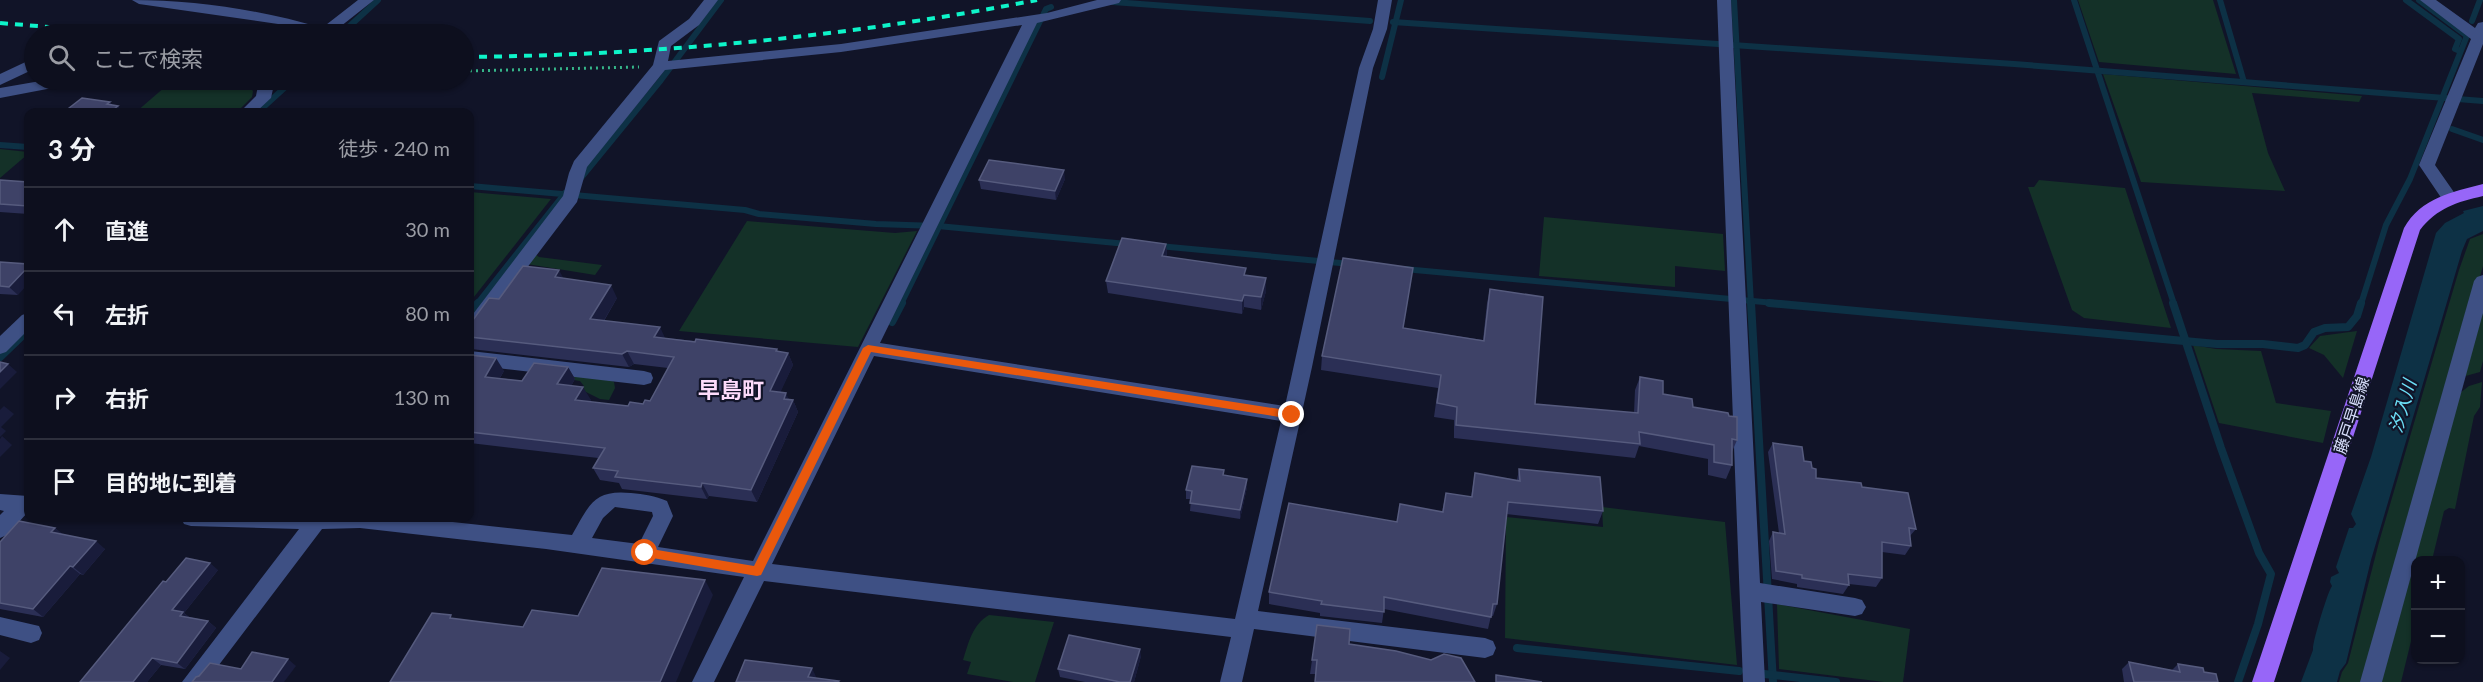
<!DOCTYPE html>
<html lang="ja">
<head>
<meta charset="utf-8">
<style>
	body { margin:0; font-family:Lato,"Noto Sans JP",sans-serif; background:#161827; color:#f1f3f6 }
	.controls { position:absolute; right:18px; bottom:18px; display:grid; overflow:hidden; border-radius:12px; box-shadow:0 2px 4px #0004 }
	.controls button { width:54px; height:54px; display:grid; place-items:center; padding:0; border:0; border-bottom:2px solid #2d2f3c; background:#0d0f1e; color:#f1f3f6; font:30px sans-serif }
	.stop { position:absolute; width:18px; height:18px; margin:-14px; border:4px solid #ea580c; border-radius:50%; background:#fff }
	.stop.end { background:#ea580c; border-color:#fff; box-shadow:0 2px 6px #0008 }
	.list { margin:0; padding:0; list-style:none }
	h2 { display:flex; justify-content:space-between; align-items:center; height:78px; margin:0; padding:0 24px; font-size:26px }
	h2 small { font-size:20px; font-weight:400; color:#9a9ca4 }
	.list li { display:grid; grid-template-columns:39px 1fr auto; gap:18px; align-items:center; box-sizing:border-box; height:84px; padding:0 24px; border-top:2px solid #2d2f3c }
	.list b { display:block; font-size:22px; white-space:nowrap }
	.list em { font-size:20px; font-style:normal; color:#9a9ca4 }
	.icon { flex:none; width:33px; height:33px; fill:none; stroke:currentColor; stroke-width:2; stroke-linecap:round; stroke-linejoin:round }
	.map { position:relative; flex:none; width:2483px; height:682px; overflow:hidden }
	.search { position:absolute; background:#0d0f1e; box-shadow:0 2px 4px #0004; left:24px; top:24px; width:450px; height:66px; display:flex; align-items:center; gap:15px; box-sizing:border-box; padding:0 21px; border-radius:33px; color:#9a9ca4; font-size:22px }
	.panel { position:absolute; background:#0d0f1e; box-shadow:0 2px 4px #0004; left:24px; top:108px; width:450px; height:414px; border-radius:12px }
	.map>svg:first-child { display:block }
</style>
</head>
<body>
<div class="map">
<svg width="2483" height="682" viewBox="0 0 2483 682">
	<rect width="100%" height="100%" fill="#111428"/>
	<g fill="#143128">
		<path d="M 2078,0 L 2213,0 L 2236,74 L 2099,62 Z"/>
		<path d="M 2103,74 L 2362,96 L 2359,102 L 2252,93 L 2268,153 L 2285,191 L 2141,182 Z"/>
		<path d="M 173,80 L 249,87 L 253,91 L 252,97 L 237,112 L 136,112 Z"/>
		<path d="M 0,149 L 28,152 L 28,154 L 0,178 Z"/>
		<path d="M 2039,180 L 2125,188 L 2171,328 L 2084,318 L 2072,310 L 2028,187 L 2034,187 Z"/>
		<path d="M 470,192 L 551,199 L 470,302 Z"/>
		<path d="M 1544,217 L 1723,234 L 1725,271 L 1675,266 L 1675,287 L 1539,276 Z"/>
		<path d="M 747,221 L 895,233 L 917,231 L 858,347 L 679,331 Z"/>
		<path d="M 2483,234 L 2483,266 L 2364,682 L 2339,682 L 2342,672 L 2348,663 L 2379,542 L 2459,270 L 2470,239 Z"/>
		<path d="M 535,254 L 539,257 L 602,265 L 595,275 L 527,264 Z"/>
		<path d="M 2483,304 L 2483,361 L 2480,372 L 2462,377 Z"/>
		<path d="M 2357,331 L 2343,378 L 2324,355 L 2309,348 L 2320,336 Z"/>
		<path d="M 2193,345 L 2216,349 L 2261,351 L 2276,403 L 2331,411 L 2323,443 L 2219,423 Z"/>
		<path d="M 551,373 L 606,378 L 614,382 L 615,388 L 609,400 L 600,399 L 582,390 L 584,386 L 580,381 L 549,376 Z"/>
		<path d="M 2482,382 L 2480,407 L 2474,416 L 2455,509 L 2449,508 L 2444,511 L 2432,560 L 2416,560 L 2415,625 L 2401,682 L 2381,682 L 2460,393 L 2469,386 Z"/>
		<path d="M 1602,507 L 1725,522 L 1737,665 L 1505,638 L 1506,517 L 1603,527 Z"/>
		<path d="M 1777,604 L 1910,629 L 1903,682 L 1884,682 L 1779,669 Z"/>
		<path d="M 989,615 L 1054,622 L 1035,682 L 1013,682 L 967,674 L 971,662 L 963,660 C 969,642 972,625 989,615 Z"/>
	</g>
	<path fill="#0d3145" d="M 2483,206 L 2483,231 L 2467,239 L 2462,251 L 2371,560 L 2346,663 L 2340,671 L 2337,682 L 2301,682 L 2313,650 C 2312,643 2328,591 2332,586 L 2330,582 L 2331,577 L 2339,573 L 2336,567 L 2349,528 L 2353,528 L 2356,524 L 2351,514 L 2371,457 L 2436,233 L 2445,223 L 2464,213 L 2463,211 Z"/>
	<g fill="none" stroke-linecap="round" stroke-linejoin="round">
		<g stroke="#0d3145" stroke-width="6">
			<path d="M 1734,0 L 1751,304"/>
			<path d="M 2074,0 L 2174,304"/>
			<path d="M 2220,0 L 2244,82"/>
			<path d="M 2406,0 L 2459,39 L 2455,49 L 2460,51"/>
			<path d="M 2419,0 L 2466,35"/>
			<path d="M 1113,2 L 1370,21"/>
			<path d="M 2472,21 L 2480,0"/>
			<path d="M 1393,22 L 2014,64 L 2483,101"/>
			<path d="M 341,34 L 378,0"/>
			<path d="M 1382,77 L 1401,0"/>
			<path d="M 258,112 L 293,80"/>
			<path d="M 2452,129 L 2483,140"/>
			<path d="M 0,145 L 28,147"/>
			<path d="M 580,179 L 661,80 L 721,0"/>
			<path d="M 470,186 L 745,210 L 759,214 L 876,224 L 938,226 L 1127,244"/>
			<path d="M 1159,246 L 1351,264"/>
			<path d="M 1404,269 L 1785,304"/>
			<path d="M 477,304 L 565,193"/>
			<path d="M 901,304 L 1046,9 L 1051,7"/>
			<path d="M 2361,304 L 2386,225 L 2410,179 L 2468,33"/>
		</g>
		<g stroke="#0d3145" stroke-width="8">
			<path d="M 1751,303 L 1773,682"/>
			<path d="M 1769,303 L 2217,344 L 2263,344 L 2298,348 L 2305,345 L 2314,332 L 2325,328 L 2348,327 L 2357,316 L 2361,303"/>
			<path d="M 2173,303 L 2221,448 L 2259,553 L 2271,574 L 2258,624 L 2238,682"/>
			<path d="M 470,313 L 478,303"/>
			<path d="M 892,322 L 902,303"/>
			<path d="M 0,357 L 28,330"/>
			<path d="M 1517,648 L 1739,671"/>
			<path d="M 1764,674 L 1836,682"/>
		</g>
		<path stroke="#36b589" stroke-width="3" stroke-dasharray="2 4" stroke-linecap="butt" d="M 464,71 L 639,67"/>
		<g fill="#3e5084" fill-rule="evenodd">
			<path d="M 132,0 C 196,0 261,10 322,28 L 358,0 L 374,0 L 331,34 L 313,34 L 278,24 L 139,4 Z"/>
			<path d="M 704,0 L 718,0 L 699,25 L 671,46 L 668,61 L 841,44 L 1047,13 L 1097,0 L 1121,0 L 1119,3 L 1037,23 L 880,343 L 1285,406 L 1359,68 L 1373,29 L 1378,0 L 1392,0 L 1387,29 L 1373,68 L 1312,367 L 1258,611 L 1485,638 L 1493,641 L 1496,648 L 1493,655 L 1485,658 L 1254,629 L 1242,682 L 1220,682 L 1231,637 L 764,581 L 714,682 L 692,682 L 744,577 L 546,549 L 360,528 L 322,529 L 206,682 L 182,682 L 299,529 L 191,526 L 184,524 L 181,518 L 416,518 L 572,535 C 589,506 593,489 631,493 C 644,494 655,496 667,501 L 673,516 L 658,547 L 753,561 L 1022,25 L 841,52 L 665,70 L 587,167 L 577,202 L 476,335 L 470,337 L 470,318 L 563,196 L 569,173 L 574,161 L 653,65 L 659,41 L 689,19 ZM 874,356 L 1281,421 L 1235,619 L 772,564 ZM 615,507 L 652,512 L 653,516 L 639,544 L 592,538 L 603,518 Z"/>
			<path d="M 1717,0 L 1731,0 L 1760,583 L 1855,598 L 1862,600 L 1866,607 L 1862,614 L 1855,616 L 1761,602 L 1765,682 L 1743,682 Z"/>
			<path d="M 2420,0 L 2436,0 L 2475,28 L 2478,23 L 2483,22 L 2483,44 L 2435,165 L 2458,198 L 2456,202 L 2444,202 L 2419,165 L 2471,39 Z"/>
			<path d="M 34,58 L 34,69 L 0,85 L 0,74 Z"/>
			<path d="M 46,80 L 76,80 L 68,85 L 0,98 L 0,88 Z"/>
			<path d="M 259,80 L 275,80 L 271,98 L 256,112 L 240,112 L 256,96 Z"/>
			<path d="M 2483,275 L 2483,313 L 2382,682 L 2360,682 L 2474,281 L 2477,277 Z"/>
			<path d="M 28,313 L 28,330 L 6,352 L 0,354 L 0,336 L 22,315 Z"/>
			<path d="M 470,351 L 644,371 L 651,373 L 653,378 L 651,383 L 644,385 L 470,365 Z"/>
			<path d="M 0,494 L 28,496 L 28,512 L 7,535 L 0,538 L 0,515 L 4,511 L 0,510 Z"/>
			<path d="M 0,617 L 39,626 L 42,633 L 39,640 L 31,643 L 0,635 Z"/>
		</g>
		<path fill="#9766f8" fill-rule="evenodd" d="M 2483,184 L 2483,196 C 2457,202 2437,208 2420,230 L 2274,682 L 2252,682 L 2404,228 C 2421,198 2452,192 2483,184 Z"/>
		<g stroke="#0ef4c9" stroke-width="4" stroke-dasharray="8 7" stroke-linecap="butt">
			<path d="M 0,23 L 136,34"/>
			<path d="M 464,57 C 657,55 847,37 1037,0"/>
		</g>
	</g>
	<g fill="#2b2f55">
		<path d="M 1065,179 L 1056,200 L 981,189 L 979,180 Z"/>
		<path d="M 0,180 L 28,182 L 28,214 L 0,212 Z"/>
		<path d="M 1166,244 L 1167,256 L 1246,275 L 1266,278 L 1266,291 L 1261,310 L 1244,307 L 1242,314 L 1108,293 L 1106,281 Z"/>
		<path d="M 0,262 L 18,295 L 0,294 Z"/>
		<path d="M 563,278 L 617,298 L 604,321 L 665,338 L 777,349 L 778,351 L 788,353 L 793,365 L 780,392 L 789,399 L 793,400 L 798,412 L 757,502 L 709,496 L 707,499 L 622,489 L 619,483 L 600,480 L 593,468 L 598,458 L 470,443 L 470,355 L 504,371 L 500,378 L 522,381 L 568,367 L 575,379 L 571,386 L 591,400 L 589,402 L 628,406 L 643,404 L 650,401 L 668,368 L 634,364 L 629,367 L 471,349 L 470,348 L 470,324 L 499,299 Z"/>
		<path d="M 1411,282 L 1403,328 L 1483,340 L 1487,303 L 1490,289 L 1535,404 L 1634,413 L 1635,390 L 1640,377 L 1663,394 L 1693,407 L 1729,416 L 1737,440 L 1732,452 L 1732,465 L 1726,479 L 1708,475 L 1708,459 L 1639,446 L 1635,458 L 1454,438 L 1454,420 L 1434,417 L 1438,388 L 1321,370 L 1322,356 Z"/>
		<path d="M 1773,443 L 1804,461 L 1812,468 L 1816,478 L 1862,487 L 1916,529 L 1910,536 L 1911,546 L 1905,555 L 1882,552 L 1882,578 L 1876,587 L 1849,584 L 1849,585 L 1843,594 L 1797,587 L 1797,584 L 1772,579 L 1769,541 L 1773,532 L 1779,533 L 1768,452 Z"/>
		<path d="M 1519,469 L 1603,511 L 1598,524 L 1506,514 L 1497,604 L 1493,616 L 1491,616 L 1488,629 L 1384,609 L 1382,623 L 1320,616 L 1320,613 L 1269,604 L 1269,592 L 1397,522 L 1442,512 L 1446,493 L 1471,497 L 1475,473 L 1517,480 Z"/>
		<path d="M 1224,475 L 1247,479 L 1247,487 L 1240,519 L 1190,511 L 1191,499 L 1186,499 L 1186,490 Z"/>
		<path d="M 55,528 L 62,534 L 105,549 L 83,575 L 80,574 L 43,617 L 0,609 L 0,542 Z"/>
		<path d="M 218,570 L 184,613 L 189,617 L 208,621 L 216,628 L 185,669 L 161,665 L 147,682 L 80,682 L 166,582 Z"/>
		<path d="M 1349,644 L 1431,660 L 1461,658 L 1315,674 L 1310,674 L 1312,660 Z"/>
		<path d="M 1141,656 L 1134,682 L 1085,682 L 1060,677 L 1058,669 Z"/>
		<path d="M 2129,662 L 2172,670 L 2178,664 L 2204,672 L 2218,682 L 2124,682 L 2122,669 Z"/>
	</g>
	<g fill="#191c3b">
		<path d="M 110,102 L 115,108 L 118,106 L 123,112 L 110,112 L 107,104 Z"/>
		<path d="M 1064,170 L 1065,179 L 1056,200 L 1055,191 Z"/>
		<path d="M 1166,244 L 1167,257 L 1162,256 Z"/>
		<path d="M 28,267 L 28,284 L 18,295 L 9,287 Z"/>
		<path d="M 559,270 L 566,283 L 555,277 Z"/>
		<path d="M 1266,278 L 1266,291 L 1261,310 L 1261,297 Z"/>
		<path d="M 611,285 L 617,298 L 597,332 L 590,319 Z"/>
		<path d="M 1244,295 L 1244,307 L 1242,314 L 1242,301 Z"/>
		<path d="M 660,327 L 666,340 L 654,337 Z"/>
		<path d="M 627,351 L 634,364 L 629,367 L 622,354 Z"/>
		<path d="M 788,353 L 793,365 L 775,404 L 770,391 Z"/>
		<path d="M 496,358 L 504,371 L 493,389 L 485,377 Z"/>
		<path d="M 8,364 L 17,372 L 0,389 L 0,372 Z"/>
		<path d="M 568,367 L 575,379 L 565,396 L 557,384 Z"/>
		<path d="M 583,387 L 591,400 L 583,413 L 575,400 Z"/>
		<path d="M 786,393 L 791,404 L 793,400 L 798,412 L 757,502 L 751,490 Z"/>
		<path d="M 4,406 L 14,414 L 1,427 L 6,431 L 0,437 L 0,410 Z"/>
		<path d="M 2,436 L 12,445 L 0,457 L 0,439 Z"/>
		<path d="M 1247,479 L 1247,487 L 1240,519 L 1240,510 Z"/>
		<path d="M 702,483 L 709,496 L 707,499 L 701,487 Z"/>
		<path d="M 55,528 L 65,536 L 51,532 Z"/>
		<path d="M 96,541 L 105,549 L 83,575 L 73,567 Z"/>
		<path d="M 210,563 L 218,570 L 184,613 L 191,619 L 189,623 L 172,610 Z"/>
		<path d="M 70,566 L 80,574 L 43,617 L 33,609 Z"/>
		<path d="M 705,580 L 713,595 L 676,682 L 660,682 Z"/>
		<path d="M 208,621 L 216,628 L 185,669 L 177,663 Z"/>
		<path d="M 1140,649 L 1141,656 L 1134,682 L 1130,682 Z"/>
		<path d="M 0,651 L 10,658 L 0,670 Z"/>
		<path d="M 152,658 L 161,665 L 147,682 L 133,682 Z"/>
		<path d="M 288,659 L 296,666 L 284,682 L 272,682 Z"/>
		<path d="M 812,668 L 817,679 L 808,677 Z"/>
	</g>
	<g fill="#3e4267" stroke="#565b7e" stroke-width="1.5">
		<path d="M 82,98 L 110,102 L 107,104 L 118,106 L 110,112 L 64,112 Z"/>
		<path d="M 989,160 L 1064,170 L 1055,191 L 979,180 Z"/>
		<path d="M 0,180 L 28,182 L 28,206 L 0,204 Z"/>
		<path d="M 1122,238 L 1166,244 L 1162,256 L 1246,268 L 1244,275 L 1266,278 L 1261,297 L 1244,295 L 1242,301 L 1106,281 Z"/>
		<path d="M 1343,258 L 1413,268 L 1403,328 L 1484,341 L 1490,289 L 1543,297 L 1535,404 L 1638,413 L 1640,377 L 1663,381 L 1663,394 L 1692,399 L 1693,407 L 1728,413 L 1729,416 L 1737,417 L 1737,440 L 1732,439 L 1732,465 L 1714,462 L 1714,445 L 1639,432 L 1640,444 L 1456,425 L 1457,407 L 1437,403 L 1441,375 L 1322,356 Z"/>
		<path d="M 0,262 L 28,264 L 28,267 L 9,287 L 0,286 Z"/>
		<path d="M 523,266 L 559,270 L 555,277 L 611,285 L 590,319 L 660,327 L 654,337 L 695,342 L 696,339 L 777,349 L 776,351 L 788,353 L 770,391 L 786,393 L 784,399 L 793,400 L 751,490 L 702,483 L 701,487 L 615,477 L 618,471 L 593,468 L 605,448 L 470,432 L 470,355 L 496,358 L 485,377 L 522,381 L 534,363 L 568,367 L 557,384 L 583,387 L 575,400 L 628,406 L 630,402 L 643,404 L 645,400 L 650,401 L 674,357 L 627,351 L 622,354 L 470,337 L 470,324 L 489,298 L 499,299 Z"/>
		<path d="M 0,362 L 8,364 L 0,372 Z"/>
		<path d="M 1773,443 L 1802,447 L 1804,461 L 1811,462 L 1812,468 L 1816,469 L 1816,478 L 1861,483 L 1862,487 L 1908,493 L 1916,529 L 1909,528 L 1911,546 L 1882,542 L 1882,578 L 1848,574 L 1849,585 L 1802,578 L 1802,575 L 1776,571 L 1773,532 L 1785,534 Z"/>
		<path d="M 1192,466 L 1224,470 L 1223,475 L 1247,479 L 1240,510 L 1190,503 L 1192,491 L 1186,490 Z"/>
		<path d="M 1519,469 L 1600,477 L 1603,511 L 1508,502 L 1497,604 L 1493,604 L 1491,617 L 1384,597 L 1384,612 L 1321,604 L 1322,601 L 1269,592 L 1289,503 L 1397,522 L 1400,504 L 1443,512 L 1446,493 L 1472,497 L 1475,473 L 1520,481 Z"/>
		<path d="M 19,521 L 55,528 L 51,532 L 96,541 L 73,567 L 70,566 L 33,609 L 0,603 L 0,542 Z"/>
		<path d="M 186,558 L 210,563 L 172,610 L 183,612 L 180,616 L 208,621 L 177,663 L 152,658 L 133,682 L 80,682 L 163,581 L 166,582 Z"/>
		<path d="M 602,568 L 705,580 L 660,682 L 390,682 L 432,613 L 451,615 L 450,618 L 523,627 L 532,610 L 578,616 Z"/>
		<path d="M 1317,625 L 1350,629 L 1349,644 L 1396,651 L 1431,660 L 1444,654 L 1461,658 L 1475,682 L 1315,682 L 1317,660 L 1312,660 Z"/>
		<path d="M 1069,635 L 1140,649 L 1130,682 L 1120,682 L 1058,669 Z"/>
		<path d="M 252,652 L 288,659 L 272,682 L 192,682 L 196,677 L 199,676 L 210,663 L 241,669 Z"/>
		<path d="M 745,660 L 812,668 L 808,677 L 839,681 L 838,682 L 736,682 Z"/>
		<path d="M 2129,662 L 2180,672 L 2178,664 L 2203,668 L 2204,672 L 2216,674 L 2218,682 L 2134,682 Z"/>
		<path d="M 1496,675 L 1542,682 L 1496,682 Z"/>
	</g>
	<path fill="#ea580c" d="M 868,345 L 1292,411 L 1297,415 L 1292,419 L 871,352 L 761,575 L 757,576 L 641,556 L 641,550 L 645,548 L 754,566 L 863,348 Z"/>
	<g text-anchor="middle" dominant-baseline="central" stroke-width="4.5" stroke-linejoin="round" paint-order="stroke">
		<g font-size="16" fill="#d9e0fd" stroke="#111428">
			<text transform="translate(2351 415) rotate(-72)">藤戸早島線</text>
		</g>
		<g font-size="18" font-style="italic" fill="#6ce0f8" stroke="#111428">
			<text transform="translate(2402 406) rotate(-74)">汐入川</text>
		</g>
		<g font-size="22" font-weight="bold" fill="#fddbfb" stroke="#111428">
			<text x="731" y="389">早島町</text>
		</g>
	</g>
</svg>
<div class="controls">
<button>+</button>
<button>−</button>
</div>
<div class="stop" style="left:645px;top:553px"></div>
<div class="stop end" style="left:1292px;top:415px"></div>
<div class="search"><svg class="icon" aria-label="search" viewBox="0 0 24 24"><circle cx="10" cy="10" r="6"/><path d="M15 15l6 6"/></svg>ここで検索</div>
<section class="panel">
<h2>3 分<small>徒歩 · 240 m</small></h2>
<ul class="list">
<li><svg class="icon" aria-label="ahead" viewBox="0 0 24 24"><path d="M12 20V5M6 11l6-6 6 6"/></svg><div><b>直進</b></div><em>30 m</em></li>
<li><svg class="icon" aria-label="left" viewBox="0 0 24 24"><path d="M17 20v-9H6M10 6l-5 5 5 5"/></svg><div><b>左折</b></div><em>80 m</em></li>
<li><svg class="icon" aria-label="right" viewBox="0 0 24 24"><path d="M7 20v-9h11M14 6l5 5-5 5"/></svg><div><b>右折</b></div><em>130 m</em></li>
<li><svg class="icon" aria-label="arrive" viewBox="0 0 24 24"><path d="M6 21V4h12l-3 4 3 4H6"/></svg><div><b>目的地に到着</b></div></li>
</ul>
</section>
</div>
</body>
</html>
